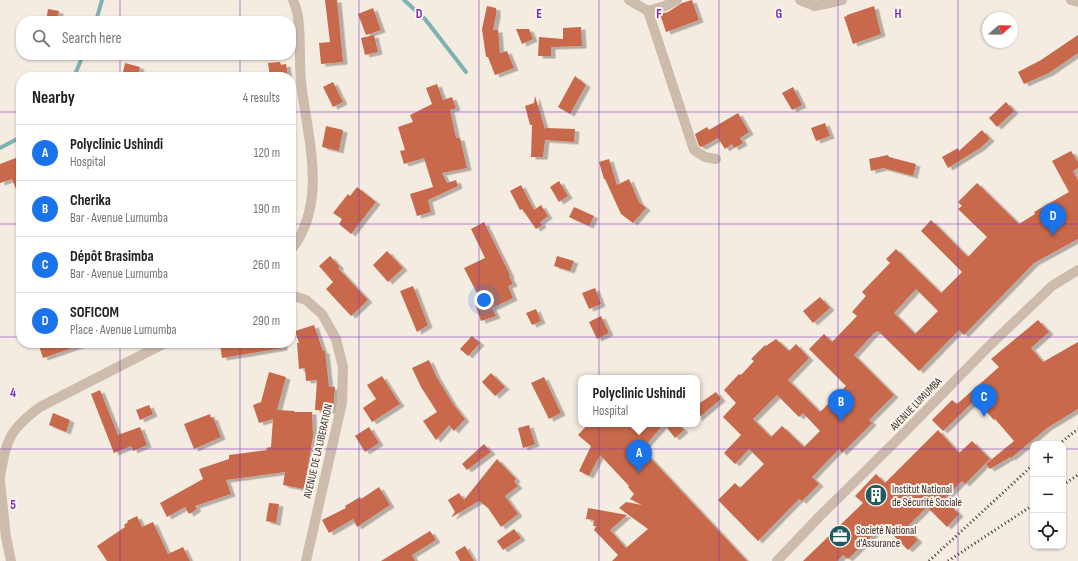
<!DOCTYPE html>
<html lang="en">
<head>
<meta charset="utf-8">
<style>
	body { margin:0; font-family:"Sofia Sans Condensed",sans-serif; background:#f6f6f6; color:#202124 }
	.controls { position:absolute; right:12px; bottom:12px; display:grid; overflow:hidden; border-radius:8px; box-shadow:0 1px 3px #0004 }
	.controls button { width:36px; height:36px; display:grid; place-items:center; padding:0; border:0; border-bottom:1px solid #e0e0e0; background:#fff; color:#202124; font:20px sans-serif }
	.compass { position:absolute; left:982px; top:12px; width:36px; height:36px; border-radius:50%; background:#fff; box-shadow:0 1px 3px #0004; rotate:70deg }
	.you { position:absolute; left:484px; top:300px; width:14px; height:14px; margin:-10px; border:3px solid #fff; border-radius:50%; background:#1a73e8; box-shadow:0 0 0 6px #1a73e833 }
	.badge { display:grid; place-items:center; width:26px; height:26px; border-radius:50%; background:#1a73e8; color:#fff; font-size:13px; font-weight:700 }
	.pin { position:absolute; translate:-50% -33px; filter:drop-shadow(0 1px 2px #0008) }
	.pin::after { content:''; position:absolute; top:21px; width:14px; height:12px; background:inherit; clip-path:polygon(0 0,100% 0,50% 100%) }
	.popup { position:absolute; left:578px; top:375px; width:122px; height:52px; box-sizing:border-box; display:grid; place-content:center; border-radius:8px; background:#fff; filter:drop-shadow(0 1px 3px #0005); font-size:13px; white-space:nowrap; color:#757577 }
	.popup b { font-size:15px; color:#202124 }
	.popup::after { content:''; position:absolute; left:50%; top:100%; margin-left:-8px; border:8px solid transparent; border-top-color:#fff }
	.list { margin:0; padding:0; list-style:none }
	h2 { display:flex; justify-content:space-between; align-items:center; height:52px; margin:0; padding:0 16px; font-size:17px }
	h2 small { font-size:13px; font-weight:400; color:#757577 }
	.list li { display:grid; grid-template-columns:26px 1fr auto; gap:12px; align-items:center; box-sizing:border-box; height:56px; padding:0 16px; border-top:1px solid #e0e0e0 }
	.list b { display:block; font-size:15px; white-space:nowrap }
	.list p { margin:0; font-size:13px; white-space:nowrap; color:#757577 }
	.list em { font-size:13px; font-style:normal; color:#757577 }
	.icon { flex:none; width:22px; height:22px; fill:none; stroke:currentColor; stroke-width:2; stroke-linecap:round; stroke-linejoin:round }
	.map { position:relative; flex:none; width:1078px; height:561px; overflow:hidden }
	.search { position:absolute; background:#fff; box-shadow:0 1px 3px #0004; left:16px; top:16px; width:280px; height:44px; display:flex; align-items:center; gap:10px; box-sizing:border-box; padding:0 14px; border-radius:16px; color:#757577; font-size:15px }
	.panel { position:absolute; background:#fff; box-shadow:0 1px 3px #0004; left:16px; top:72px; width:280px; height:276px; border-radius:16px }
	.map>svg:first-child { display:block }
</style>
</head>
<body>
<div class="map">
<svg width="1078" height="561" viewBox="0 0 1078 561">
	<defs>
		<filter id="shadow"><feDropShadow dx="4.5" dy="2.5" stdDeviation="0" flood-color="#0004"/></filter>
	</defs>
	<rect width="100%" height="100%" fill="#f4ebe1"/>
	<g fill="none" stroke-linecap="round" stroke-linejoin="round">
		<g stroke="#7fb0b2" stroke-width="4">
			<path d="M 404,0 L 425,19 L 466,72"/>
			<path d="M 96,21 L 102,0"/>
			<path d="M 74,77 L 83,55"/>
			<path d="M 0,148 L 21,137"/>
		</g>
	</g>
	<g fill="#c8694b" fill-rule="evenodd" filter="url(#shadow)">
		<path d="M 325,0 L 337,0 L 343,62 L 321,64 L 319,43 L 330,42 Z"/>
		<path d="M 692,0 L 699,20 L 666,32 L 660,14 L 668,12 L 682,3 Z"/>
		<path d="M 487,6 L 496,8 L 496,15 L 493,30 L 498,30 L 500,53 L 507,51 L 514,68 L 495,75 L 488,57 L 486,57 L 482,29 Z"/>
		<path d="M 874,6 L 881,34 L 853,44 L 844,17 L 847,16 L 847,15 Z"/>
		<path d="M 373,8 L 381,30 L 366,35 L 358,14 Z"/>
		<path d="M 48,9 L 59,11 L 57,21 L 46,21 Z"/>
		<path d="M 581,27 L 582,46 L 551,47 L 551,56 L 538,56 L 539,37 L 563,39 L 563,28 Z"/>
		<path d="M 516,29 L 529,29 L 533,39 L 522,44 Z"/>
		<path d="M 374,35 L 378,52 L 365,55 L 361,38 Z"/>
		<path d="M 1078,35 L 1078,53 L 1049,73 L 1024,84 L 1018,72 L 1041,60 Z"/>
		<path d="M 280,62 L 281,65 L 286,64 L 288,77 L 270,77 L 268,63 Z"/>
		<path d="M 125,63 L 140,67 L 137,77 L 122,77 Z"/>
		<path d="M 575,76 L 586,85 L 570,114 L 558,107 Z"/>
		<path d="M 333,82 L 343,102 L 333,107 L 323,87 Z"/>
		<path d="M 437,84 L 443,100 L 452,97 L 456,108 L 450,110 L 456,138 L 460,138 L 467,168 L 442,173 L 447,183 L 456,180 L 458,186 L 428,200 L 431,212 L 417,216 L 410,194 L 433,187 L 424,158 L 404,164 L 400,151 L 405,150 L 398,127 L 413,122 L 410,115 L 432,104 L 426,88 Z"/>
		<path d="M 793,87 L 802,105 L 792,110 L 782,93 Z"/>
		<path d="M 535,96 L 545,129 L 546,128 L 575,129 L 574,142 L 545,140 L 543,157 L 531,157 L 532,125 L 530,125 L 525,106 L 534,103 Z"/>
		<path d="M 1006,102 L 1014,111 L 997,127 L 989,118 Z"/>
		<path d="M 738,113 L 749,132 L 740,138 L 743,143 L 734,148 L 732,144 L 725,149 L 718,138 L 702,147 L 699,146 L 695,134 L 707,127 L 709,130 Z"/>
		<path d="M 825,123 L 830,136 L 816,141 L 811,128 Z"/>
		<path d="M 326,126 L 343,130 L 339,151 L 322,147 Z"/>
		<path d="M 982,130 L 990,139 L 980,148 L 948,168 L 942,157 L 958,148 L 959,151 Z"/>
		<path d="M 1071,151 L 1078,162 L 1078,168 L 1073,171 L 1078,180 L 1078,239 L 1034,263 L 964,335 L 959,330 L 919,371 L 878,331 L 874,333 L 854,355 L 894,395 L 869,420 L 872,423 L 842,453 L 839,449 L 812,477 L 819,484 L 802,501 L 799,499 L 758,541 L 718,500 L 735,483 L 740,488 L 764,464 L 749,449 L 735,464 L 724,453 L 741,435 L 723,417 L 736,403 L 724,390 L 739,374 L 741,375 L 754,361 L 751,359 L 765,345 L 766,346 L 776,339 L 789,351 L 796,344 L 809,358 L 788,380 L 820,412 L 846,386 L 809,349 L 824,334 L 832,342 L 857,316 L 852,312 L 866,296 L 862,292 L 890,263 L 886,259 L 896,249 L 941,293 L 962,272 L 921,231 L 931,220 L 968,257 L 987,237 L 958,209 L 962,206 L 958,202 L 977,183 L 1019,224 L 1035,214 L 1034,212 L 1069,192 L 1052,161 ZM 916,289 L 938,311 L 915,334 L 894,313 ZM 777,395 L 799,417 L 803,413 L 820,431 L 804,447 L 782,426 L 771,437 L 753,419 Z"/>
		<path d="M 888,155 L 889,157 L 916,164 L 913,176 L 883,168 L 871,171 L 869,159 Z"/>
		<path d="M 21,156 L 21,200 L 20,200 L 12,179 L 0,183 L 0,164 Z"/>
		<path d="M 609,159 L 617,185 L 629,179 L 639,202 L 646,208 L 633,223 L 621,214 L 605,179 L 604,179 L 599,162 Z"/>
		<path d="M 559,181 L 568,196 L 559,202 L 550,187 Z"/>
		<path d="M 521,185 L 534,210 L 541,205 L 548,216 L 540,222 L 542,225 L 536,229 L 522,209 L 520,210 L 510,191 Z"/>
		<path d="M 357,187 L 376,202 L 351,234 L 339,224 L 342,219 L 333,213 L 348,194 L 350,196 Z"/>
		<path d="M 574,207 L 594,216 L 589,226 L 569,217 Z"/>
		<path d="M 484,222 L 510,275 L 509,276 L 513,284 L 508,286 L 513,298 L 492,308 L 496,316 L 481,321 L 475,304 L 481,301 L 464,268 L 485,258 L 471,229 Z"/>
		<path d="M 387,251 L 403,268 L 388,282 L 373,265 Z"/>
		<path d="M 330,256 L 340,267 L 338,268 L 368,300 L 351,316 L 326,289 L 333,282 L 319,266 Z"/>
		<path d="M 557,256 L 574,261 L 570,271 L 554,266 Z"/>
		<path d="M 413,286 L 428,325 L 417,332 L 400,291 Z"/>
		<path d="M 595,288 L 601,304 L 589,309 L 582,293 Z"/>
		<path d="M 820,297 L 830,308 L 813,323 L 803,311 Z"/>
		<path d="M 536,309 L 541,321 L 532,325 L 526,313 Z"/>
		<path d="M 601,316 L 609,333 L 597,339 L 589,322 Z"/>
		<path d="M 1038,320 L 1049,332 L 1031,348 L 1043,362 L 1078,342 L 1078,409 L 1047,428 L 1011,458 L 1010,457 L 990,469 L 986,464 L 1014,441 L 995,419 L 994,420 L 975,400 L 943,431 L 932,420 L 952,400 L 957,404 L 999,367 L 991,359 Z"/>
		<path d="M 314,325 L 323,351 L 325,351 L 329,387 L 335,387 L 333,411 L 315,410 L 317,380 L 306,381 L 305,368 L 299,369 L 297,343 L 299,343 L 295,331 Z"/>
		<path d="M 472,336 L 480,343 L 468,356 L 460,349 Z"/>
		<path d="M 38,343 L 81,343 L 81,345 L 43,358 Z"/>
		<path d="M 220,343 L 283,343 L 283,348 L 222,358 Z"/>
		<path d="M 429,360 L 436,376 L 453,404 L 465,419 L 454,431 L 449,425 L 436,440 L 423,421 L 437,412 L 421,387 L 412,368 Z"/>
		<path d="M 269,372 L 286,377 L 277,410 L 295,411 L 294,412 L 312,412 L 313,436 L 304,489 L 283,485 L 285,472 L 226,480 L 231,494 L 195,506 L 197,509 L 189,514 L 185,507 L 167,517 L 160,503 L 203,479 L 199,469 L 229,459 L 229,455 L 267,450 L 266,448 L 271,447 L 273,419 L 259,423 L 253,405 L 261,402 Z"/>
		<path d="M 491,373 L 505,387 L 495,396 L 482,382 Z"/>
		<path d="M 382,376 L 400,404 L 372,422 L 363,408 L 376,399 L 367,385 Z"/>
		<path d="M 544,377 L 561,413 L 549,419 L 531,383 Z"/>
		<path d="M 100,390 L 118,435 L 140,427 L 147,445 L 133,451 L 131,446 L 114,453 L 91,394 Z"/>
		<path d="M 716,392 L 721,399 L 697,419 L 697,405 Z"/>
		<path d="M 149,405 L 153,414 L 140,420 L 136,410 Z"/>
		<path d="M 53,413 L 70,420 L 66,432 L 49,425 Z"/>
		<path d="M 210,414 L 211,418 L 213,417 L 221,437 L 194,449 L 184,424 Z"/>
		<path d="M 588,424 L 678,424 L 684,430 L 675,438 L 664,424 L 642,449 L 747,561 L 612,561 L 618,555 L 594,530 L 596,526 L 593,526 L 594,520 L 586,519 L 588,508 L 627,515 L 610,530 L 626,548 L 648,529 L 619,508 L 626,502 L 642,505 L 630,499 L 634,494 L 628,487 L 629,486 L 600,455 L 589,476 L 579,471 L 591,446 L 578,435 Z"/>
		<path d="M 529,425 L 535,444 L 523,448 L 518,428 Z"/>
		<path d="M 369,427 L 379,443 L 365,452 L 355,436 Z"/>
		<path d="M 938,430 L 959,453 L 972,441 L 990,459 L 965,484 L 962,481 L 944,499 L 959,514 L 947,527 L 927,507 L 906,528 L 918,540 L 908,550 L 883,525 L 848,559 L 843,555 L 837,561 L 803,561 L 863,503 L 855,496 L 876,474 L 885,483 Z"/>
		<path d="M 484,444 L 491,452 L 467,470 L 462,464 Z"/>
		<path d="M 497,459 L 516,479 L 514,481 L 518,486 L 505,496 L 518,514 L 501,527 L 488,508 L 479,501 L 452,517 L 452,516 L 455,512 L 448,500 L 459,493 L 464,500 Z"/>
		<path d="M 379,487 L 390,505 L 357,527 L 353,519 L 329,533 L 322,520 L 346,508 L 345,506 L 360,497 L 361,499 Z"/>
		<path d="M 269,503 L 279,504 L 276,523 L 266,521 Z"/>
		<path d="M 137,516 L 142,527 L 153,522 L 168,554 L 183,547 L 190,561 L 107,561 L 97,546 L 125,527 L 124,525 L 128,522 L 127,521 Z"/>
		<path d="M 514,529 L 521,538 L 503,550 L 497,541 Z"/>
		<path d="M 430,531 L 436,540 L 412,555 L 415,561 L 381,561 Z"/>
		<path d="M 465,546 L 474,561 L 460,561 L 455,552 Z"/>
	</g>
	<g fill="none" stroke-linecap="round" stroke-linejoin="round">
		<g stroke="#cdbbac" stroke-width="10">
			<path d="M 629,0 L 648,11 L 665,6 L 677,0"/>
			<path d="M 800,0 L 815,6 L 842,0"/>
			<path d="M 1071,0 L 1078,2"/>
			<path d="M 648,11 L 694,150 L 705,157 L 716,159"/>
			<path d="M 291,250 C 329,202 307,137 301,82 C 299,60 301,39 298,17 C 298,12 295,6 293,0"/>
			<path d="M 291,295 L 306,300 L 322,314 L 336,339 L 343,367 L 342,403 L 306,561"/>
			<path d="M 0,477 C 6,440 9,430 40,407 L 165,343"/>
			<path d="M 0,481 L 6,537 L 11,561"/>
			<path d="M 777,561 L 820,516 L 902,435 L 989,346 L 1052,286 L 1078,270"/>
		</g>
		<g stroke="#3b302b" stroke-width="3" stroke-dasharray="1 3" stroke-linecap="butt">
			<path d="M 1059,444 L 1078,429"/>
			<path d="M 1063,485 L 1078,475"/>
			<path d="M 929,561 L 1033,465"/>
			<path d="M 948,561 L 1033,505"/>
		</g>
	</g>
	<path fill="none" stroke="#7b2cbf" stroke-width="1" stroke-opacity="0.55" d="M 120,0 L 120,21M 240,0 L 240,21M 359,0 L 359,561M 479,0 L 479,561M 599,0 L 599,561M 719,0 L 719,561M 838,0 L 838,561M 958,0 L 958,561M 120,55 L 120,77M 240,55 L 240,77M 0,112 L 21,112M 291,112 L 1078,112M 0,224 L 21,224M 291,224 L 1078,224M 0,337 L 21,337M 291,337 L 1078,337M 120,343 L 120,561M 240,343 L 240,561M 0,449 L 1033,449M 1063,449 L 1078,449"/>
	<defs>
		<g id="building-disc" transform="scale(1.15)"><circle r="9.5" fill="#1f5a5e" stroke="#fbf5ee"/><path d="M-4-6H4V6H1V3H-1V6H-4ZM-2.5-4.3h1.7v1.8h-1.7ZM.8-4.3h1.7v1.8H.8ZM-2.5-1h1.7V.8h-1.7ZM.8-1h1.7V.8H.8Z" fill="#fff"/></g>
		<g id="office-disc" transform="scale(1.15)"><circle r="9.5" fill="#1f5a5e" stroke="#fbf5ee"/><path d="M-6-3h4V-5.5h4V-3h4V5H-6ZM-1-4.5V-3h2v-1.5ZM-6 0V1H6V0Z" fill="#fff"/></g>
	</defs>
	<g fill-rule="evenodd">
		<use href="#building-disc" x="876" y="495"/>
		<use href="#office-disc" x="840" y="536"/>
	</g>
	<g text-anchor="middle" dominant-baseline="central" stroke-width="4" stroke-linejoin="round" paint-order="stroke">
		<g font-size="11" fill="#3b302b" stroke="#fbf5ee">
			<text transform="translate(916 404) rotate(-46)">AVENUE LUMUMBA</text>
			<text transform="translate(318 451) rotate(-77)">AVENUE DE LA LIBERATION</text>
		</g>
		<g font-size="11" fill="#3b302b" stroke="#fbf5ee" text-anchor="start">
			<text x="892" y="489">Institut National<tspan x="892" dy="13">de Sécurité Sociale</tspan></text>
			<text x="856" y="530">Societé National<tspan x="856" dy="13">d'Assurance</tspan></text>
		</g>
	</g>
	<g font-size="13" text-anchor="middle" font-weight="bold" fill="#7b2cbf" stroke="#fbf5ee" stroke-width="4" stroke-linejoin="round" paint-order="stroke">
		<text x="419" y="18">D</text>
		<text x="539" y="18">E</text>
		<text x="659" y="18">F</text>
		<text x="779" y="18">G</text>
		<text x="898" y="18">H</text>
		<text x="13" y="397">4</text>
		<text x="13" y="509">5</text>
	</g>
</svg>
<div class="controls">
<button>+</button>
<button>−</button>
<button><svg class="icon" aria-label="locate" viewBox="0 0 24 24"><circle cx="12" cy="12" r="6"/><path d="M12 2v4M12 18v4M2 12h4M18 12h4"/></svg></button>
</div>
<svg class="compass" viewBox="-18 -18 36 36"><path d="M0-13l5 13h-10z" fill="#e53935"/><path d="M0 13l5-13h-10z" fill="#757577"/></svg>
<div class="you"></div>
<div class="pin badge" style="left:639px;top:473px">A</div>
<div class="popup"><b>Polyclinic Ushindi</b>Hospital</div>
<div class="pin badge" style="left:841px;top:422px">B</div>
<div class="pin badge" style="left:984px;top:417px">C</div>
<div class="pin badge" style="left:1053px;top:236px">D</div>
<div class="search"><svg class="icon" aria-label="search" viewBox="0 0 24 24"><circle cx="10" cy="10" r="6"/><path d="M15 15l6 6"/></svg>Search here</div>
<section class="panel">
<h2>Nearby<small>4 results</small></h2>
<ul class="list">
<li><span class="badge">A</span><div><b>Polyclinic Ushindi</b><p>Hospital</p></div><em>120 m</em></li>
<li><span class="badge">B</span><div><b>Cherika</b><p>Bar · Avenue Lumumba</p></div><em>190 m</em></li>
<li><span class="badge">C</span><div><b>Dépôt Brasimba</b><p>Bar · Avenue Lumumba</p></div><em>260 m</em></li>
<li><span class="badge">D</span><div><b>SOFICOM</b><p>Place · Avenue Lumumba</p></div><em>290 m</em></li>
</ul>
</section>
</div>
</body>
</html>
